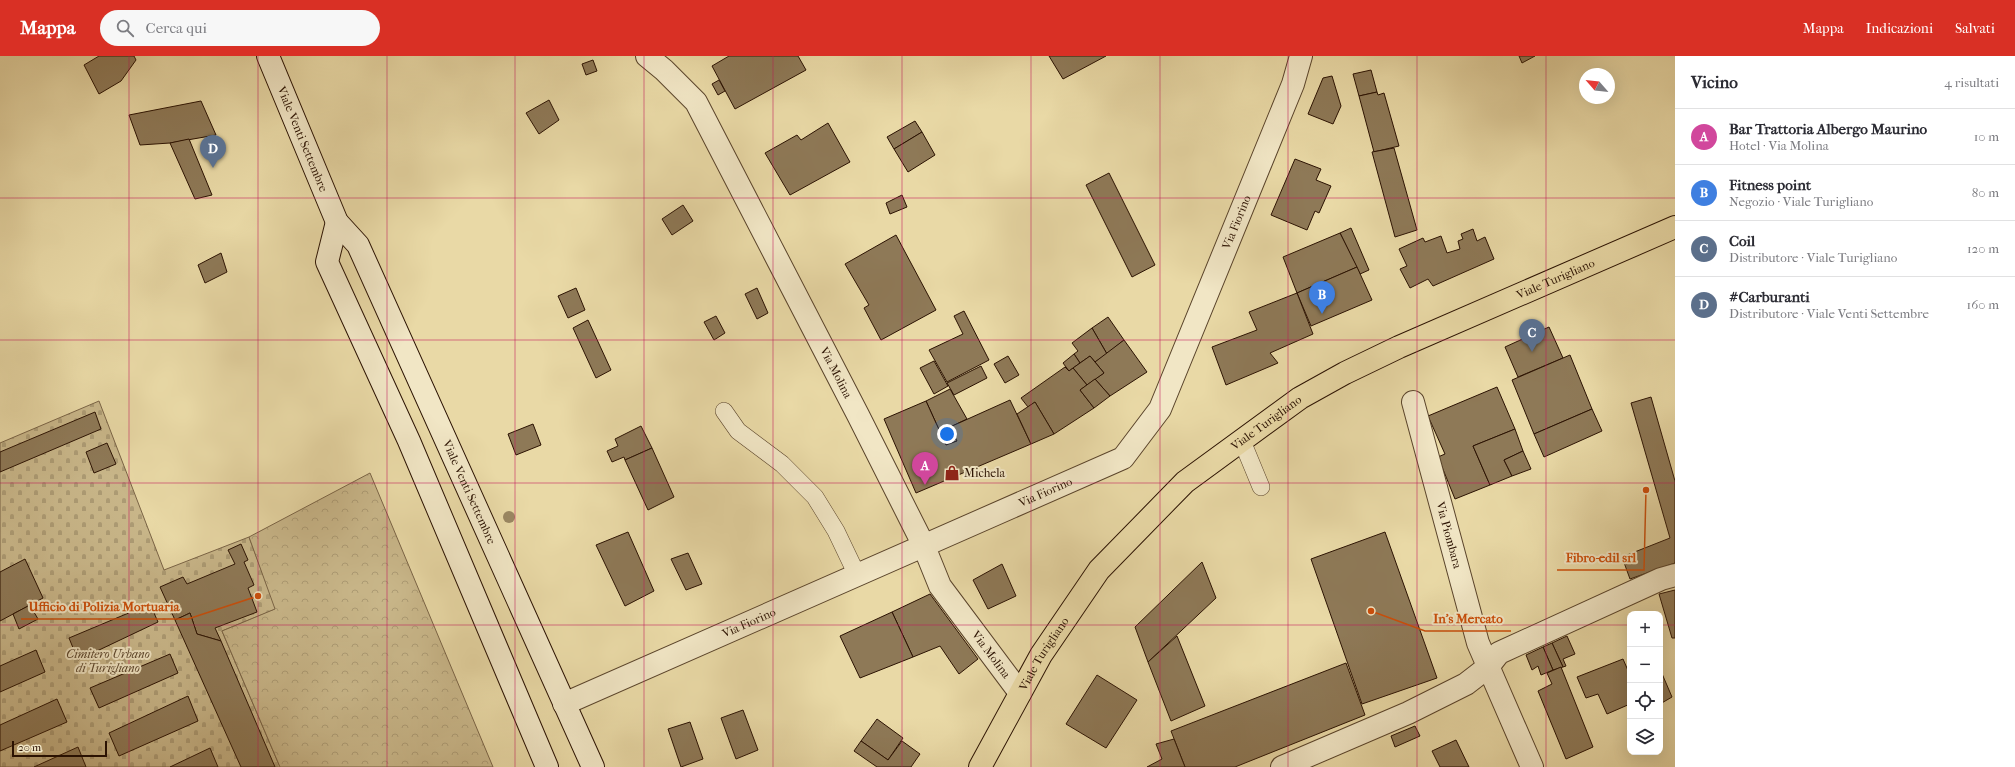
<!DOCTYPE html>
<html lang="it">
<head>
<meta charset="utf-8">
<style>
	body { margin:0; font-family:"IM FELL French Canon",serif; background:#f7f7f7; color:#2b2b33 }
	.controls { position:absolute; right:12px; bottom:12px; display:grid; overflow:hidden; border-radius:8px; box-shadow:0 4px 16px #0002 }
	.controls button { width:36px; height:36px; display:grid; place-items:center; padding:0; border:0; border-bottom:1px solid #e1e1e2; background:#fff; color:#2b2b33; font:20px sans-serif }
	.compass { position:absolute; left:1579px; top:12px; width:36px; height:36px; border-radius:50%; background:#fff; box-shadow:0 4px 16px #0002; rotate:298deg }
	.scale { position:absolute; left:12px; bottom:10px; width:95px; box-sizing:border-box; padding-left:4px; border:2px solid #2b1202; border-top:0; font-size:11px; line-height:14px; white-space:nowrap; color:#2b1202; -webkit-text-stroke:3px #f1e6c5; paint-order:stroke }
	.you { position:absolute; left:947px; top:378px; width:14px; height:14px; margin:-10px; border:3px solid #fff; border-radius:50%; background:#1a73e8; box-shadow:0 0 0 6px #1a73e833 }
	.badge { display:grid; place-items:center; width:26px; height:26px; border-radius:50%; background:#d93025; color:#fff; font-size:13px; font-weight:700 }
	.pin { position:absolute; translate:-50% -33px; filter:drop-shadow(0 1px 2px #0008) }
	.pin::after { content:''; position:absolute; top:21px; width:14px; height:12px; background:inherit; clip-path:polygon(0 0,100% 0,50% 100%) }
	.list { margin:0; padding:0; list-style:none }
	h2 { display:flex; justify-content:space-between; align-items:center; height:52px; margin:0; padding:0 16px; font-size:17px }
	h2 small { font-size:13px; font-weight:400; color:#7c7c81 }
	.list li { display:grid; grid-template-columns:26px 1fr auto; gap:12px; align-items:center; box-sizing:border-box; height:56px; padding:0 16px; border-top:1px solid #e1e1e2 }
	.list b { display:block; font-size:15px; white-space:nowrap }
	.list p { margin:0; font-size:13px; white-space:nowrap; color:#7c7c81 }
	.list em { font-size:13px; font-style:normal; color:#7c7c81 }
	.icon { flex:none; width:22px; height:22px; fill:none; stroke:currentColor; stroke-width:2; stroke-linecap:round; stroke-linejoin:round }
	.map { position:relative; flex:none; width:1675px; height:711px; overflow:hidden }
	header { display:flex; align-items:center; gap:24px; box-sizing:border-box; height:56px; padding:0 20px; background:#d93025; color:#fff }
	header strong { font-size:19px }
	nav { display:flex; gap:22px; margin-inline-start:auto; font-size:14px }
	.search { width:280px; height:36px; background:#f7f7f7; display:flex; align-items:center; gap:10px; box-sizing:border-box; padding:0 14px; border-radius:22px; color:#7c7c81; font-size:15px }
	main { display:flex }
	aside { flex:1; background:#fff }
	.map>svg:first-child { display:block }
</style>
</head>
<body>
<header>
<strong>Mappa</strong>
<div class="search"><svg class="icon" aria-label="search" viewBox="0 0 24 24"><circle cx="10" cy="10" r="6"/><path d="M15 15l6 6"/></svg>Cerca qui</div>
<nav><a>Mappa</a><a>Indicazioni</a><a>Salvati</a></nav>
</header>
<main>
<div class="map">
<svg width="1675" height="711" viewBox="0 0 1675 711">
	<defs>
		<pattern id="cemetery-stones" width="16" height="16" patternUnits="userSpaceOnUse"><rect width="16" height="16" fill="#c9b78a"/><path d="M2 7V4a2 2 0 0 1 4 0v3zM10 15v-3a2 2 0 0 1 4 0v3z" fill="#ad9c75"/></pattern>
		<pattern id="park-crowns" width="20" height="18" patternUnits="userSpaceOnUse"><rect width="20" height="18" fill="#c9b78a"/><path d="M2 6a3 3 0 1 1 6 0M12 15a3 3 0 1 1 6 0" fill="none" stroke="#ad9c75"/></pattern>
	</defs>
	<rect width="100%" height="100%" fill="#e9d9a6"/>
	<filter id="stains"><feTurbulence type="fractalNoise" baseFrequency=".005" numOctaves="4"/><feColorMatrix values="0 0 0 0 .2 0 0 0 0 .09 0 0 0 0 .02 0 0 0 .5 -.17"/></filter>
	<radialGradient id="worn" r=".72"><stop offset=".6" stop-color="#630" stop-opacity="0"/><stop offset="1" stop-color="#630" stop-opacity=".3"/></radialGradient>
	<path fill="url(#cemetery-stones)" stroke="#7a6446" d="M 99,345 L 164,514 L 249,481 L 276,553 L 222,575 L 280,711 L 0,711 L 0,387 Z"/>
	<path fill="url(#park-crowns)" stroke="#7a6446" d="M 370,417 L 493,711 L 280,711 L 222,575 L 275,553 L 249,481 Z"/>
	<g fill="#8e7957" stroke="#2b1202">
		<path d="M 99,0 L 134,0 L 136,4 L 121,25 L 99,38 L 84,9 Z"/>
		<path d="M 729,0 L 798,0 L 806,14 L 735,53 L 712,10 Z"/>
		<path d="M 1049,0 L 1106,0 L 1063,23 Z"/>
		<path d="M 1519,0 L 1535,0 L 1522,7 Z"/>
		<path d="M 593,4 L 597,15 L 586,19 L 582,8 Z"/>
		<path d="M 1371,14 L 1377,36 L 1359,40 L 1353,18 Z"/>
		<path d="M 1332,20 L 1341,50 L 1333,68 L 1308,58 L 1323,22 Z"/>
		<path d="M 719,24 L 725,35 L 718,39 L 712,28 Z"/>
		<path d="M 1377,36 L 1378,39 L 1384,37 L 1399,90 L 1374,96 L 1359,40 Z"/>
		<path d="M 549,44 L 559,64 L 539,78 L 526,57 Z"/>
		<path d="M 201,45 L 216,79 L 170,87 L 140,89 L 129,59 Z"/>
		<path d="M 915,65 L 922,76 L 894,93 L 887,81 Z"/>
		<path d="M 828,67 L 850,106 L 790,139 L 765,97 L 797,79 L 801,84 Z"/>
		<path d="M 922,76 L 935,99 L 908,116 L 894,93 Z"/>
		<path d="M 189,83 L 212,139 L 195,143 L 170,87 Z"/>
		<path d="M 1394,92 L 1417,174 L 1395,181 L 1372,96 Z"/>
		<path d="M 1295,103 L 1321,113 L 1316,124 L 1331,130 L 1319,157 L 1315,155 L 1307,174 L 1271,159 Z"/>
		<path d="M 1109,117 L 1155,209 L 1132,221 L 1086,129 Z"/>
		<path d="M 902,139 L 907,151 L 890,158 L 886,147 Z"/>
		<path d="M 683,149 L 693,165 L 672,179 L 662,163 Z"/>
		<path d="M 1351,172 L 1369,214 L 1360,218 L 1340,177 Z"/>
		<path d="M 1473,173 L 1477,185 L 1485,181 L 1494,203 L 1433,230 L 1428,223 L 1410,232 L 1400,213 L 1407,210 L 1399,193 L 1423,182 L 1425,186 L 1441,180 L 1447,197 L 1460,193 L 1458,185 L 1463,183 L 1461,178 Z"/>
		<path d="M 1340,177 L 1357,211 L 1297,237 L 1283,201 Z"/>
		<path d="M 896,179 L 936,254 L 881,284 L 864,252 L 869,249 L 845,208 Z"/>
		<path d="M 221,197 L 227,216 L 205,227 L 198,209 Z"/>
		<path d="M 1357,211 L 1372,244 L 1311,270 L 1297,237 Z"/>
		<path d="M 576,232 L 585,254 L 568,262 L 558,240 Z"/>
		<path d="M 757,232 L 768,257 L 757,263 L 745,238 Z"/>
		<path d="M 1297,237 L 1313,278 L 1270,297 L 1278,307 L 1226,329 L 1212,291 L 1257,274 L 1249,256 Z"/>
		<path d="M 964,255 L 989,304 L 947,326 L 929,294 L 963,278 L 954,260 Z"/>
		<path d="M 716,260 L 725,277 L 714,284 L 704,266 Z"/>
		<path d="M 1108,261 L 1124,284 L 1107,298 L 1092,272 Z"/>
		<path d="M 588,264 L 611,314 L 596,322 L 573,272 Z"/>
		<path d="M 1549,271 L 1563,302 L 1518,321 L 1505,291 Z"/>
		<path d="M 1092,272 L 1107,298 L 1095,306 L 1090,300 L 1080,307 L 1074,298 L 1078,295 L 1072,287 Z"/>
		<path d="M 1124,284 L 1147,316 L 1110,340 L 1095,323 L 1104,317 L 1095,306 Z"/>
		<path d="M 1074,298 L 1080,307 L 1069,315 L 1063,307 Z"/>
		<path d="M 1570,299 L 1592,353 L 1534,378 L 1512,324 Z"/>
		<path d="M 1008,300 L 1019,319 L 1005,327 L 994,308 Z"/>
		<path d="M 1090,300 L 1104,317 L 1087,329 L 1073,312 Z"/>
		<path d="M 934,305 L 948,330 L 934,338 L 920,312 Z"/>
		<path d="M 981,310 L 987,322 L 954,339 L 947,327 Z"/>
		<path d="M 1065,311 L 1069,315 L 1073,312 L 1087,329 L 1080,334 L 1094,352 L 1054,378 L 1035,346 L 1028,351 L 1021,342 Z"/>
		<path d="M 1095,323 L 1110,340 L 1094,352 L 1080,334 Z"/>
		<path d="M 1497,331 L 1515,373 L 1473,390 L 1490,429 L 1455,443 L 1438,401 L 1445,398 L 1428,360 Z"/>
		<path d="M 950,333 L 967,363 L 950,371 L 957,385 L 946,389 L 926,345 Z"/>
		<path d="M 1651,341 L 1675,425 L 1675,507 L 1630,523 L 1622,501 L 1670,482 L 1631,347 Z"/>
		<path d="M 1010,344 L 1031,388 L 916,437 L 884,363 L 926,345 L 946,389 L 957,385 L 950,371 Z"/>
		<path d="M 1035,346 L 1054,378 L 1031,388 L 1017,358 Z"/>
		<path d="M 1592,353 L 1602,375 L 1544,401 L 1534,378 Z"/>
		<path d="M 95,356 L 101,373 L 0,416 L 0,396 Z"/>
		<path d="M 533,368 L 541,389 L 516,399 L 508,378 Z"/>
		<path d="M 641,370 L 652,392 L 625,404 L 624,401 L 612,406 L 607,395 L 618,390 L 615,383 Z"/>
		<path d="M 1515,373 L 1523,395 L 1504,404 L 1512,420 L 1490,429 L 1473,390 Z"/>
		<path d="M 107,387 L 116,408 L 94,417 L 86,396 Z"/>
		<path d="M 652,392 L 674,441 L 648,454 L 625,404 Z"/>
		<path d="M 1523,395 L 1531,413 L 1512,420 L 1504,404 Z"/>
		<path d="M 628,476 L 654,535 L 625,550 L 596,489 Z"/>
		<path d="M 1385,476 L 1437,622 L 1362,648 L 1311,503 Z"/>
		<path d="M 241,488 L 248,504 L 244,506 L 254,529 L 248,532 L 257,556 L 215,572 L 221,585 L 197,578 L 190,557 L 175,564 L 160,531 L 183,521 L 187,528 L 235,508 L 228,494 Z"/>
		<path d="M 688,497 L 702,528 L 686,534 L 671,503 Z"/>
		<path d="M 25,503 L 43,542 L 0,565 L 0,516 Z"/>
		<path d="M 1202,506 L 1216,542 L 1148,606 L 1135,571 Z"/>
		<path d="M 1002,508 L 1016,540 L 988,553 L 973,524 Z"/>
		<path d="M 1675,534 L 1675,582 L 1672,582 L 1659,538 Z"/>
		<path d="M 930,538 L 978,603 L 959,618 L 940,590 L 913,601 L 892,556 Z"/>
		<path d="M 150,548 L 158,566 L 78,604 L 69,582 Z"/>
		<path d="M 30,549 L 38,563 L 19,573 L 13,558 Z"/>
		<path d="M 892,556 L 913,601 L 860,622 L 840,580 Z"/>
		<path d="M 190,557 L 197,578 L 221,585 L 275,711 L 241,711 L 175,564 Z"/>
		<path d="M 1177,580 L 1205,650 L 1171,665 L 1148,606 Z"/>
		<path d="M 1567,580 L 1575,598 L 1563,603 L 1566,610 L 1563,611 L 1552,587 Z"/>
		<path d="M 1552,587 L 1563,611 L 1553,614 L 1543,591 Z"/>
		<path d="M 1543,591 L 1553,614 L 1541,619 L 1538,610 L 1532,614 L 1526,599 Z"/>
		<path d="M 36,594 L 45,616 L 0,636 L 0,610 Z"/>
		<path d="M 170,598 L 178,617 L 99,652 L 90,632 Z"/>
		<path d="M 1623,603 L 1630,619 L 1630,648 L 1607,658 L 1598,638 L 1586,642 L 1577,621 Z"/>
		<path d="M 1346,607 L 1365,659 L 1235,711 L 1185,711 L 1171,675 Z"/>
		<path d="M 1561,611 L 1593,691 L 1566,703 L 1538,635 L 1552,628 L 1547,617 Z"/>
		<path d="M 1660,613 L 1672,641 L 1660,648 Z"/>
		<path d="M 1097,619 L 1137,644 L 1106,692 L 1066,668 Z"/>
		<path d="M 188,640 L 198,665 L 119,700 L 109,677 Z"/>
		<path d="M 57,643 L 67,666 L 0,695 L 0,669 Z"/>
		<path d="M 743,654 L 758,694 L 736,703 L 721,662 Z"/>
		<path d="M 877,663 L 903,682 L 888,704 L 861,685 Z"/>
		<path d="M 690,666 L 703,703 L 681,711 L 668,673 Z"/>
		<path d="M 1415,670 L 1420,680 L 1395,691 L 1391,680 Z"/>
		<path d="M 1174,683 L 1185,711 L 1147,711 L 1162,703 L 1156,688 Z"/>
		<path d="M 1456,684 L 1469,711 L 1440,711 L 1432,695 Z"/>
		<path d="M 861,685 L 888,704 L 902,685 L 920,698 L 911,711 L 877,711 L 854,695 Z"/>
		<path d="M 78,691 L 86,711 L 34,711 Z"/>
		<path d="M 210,692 L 218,711 L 170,711 Z"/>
	</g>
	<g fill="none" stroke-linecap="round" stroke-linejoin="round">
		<g stroke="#5a442b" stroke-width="18">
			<g id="service">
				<path d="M 724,355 L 738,375 L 782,408 L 815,441 L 836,475 L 857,519"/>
				<path d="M 1242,385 L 1261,431"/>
			</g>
		</g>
		<g stroke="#5a442b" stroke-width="24">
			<g id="minor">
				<path id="s1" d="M 647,0 L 664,14 L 696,46 L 858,359 L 923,488 L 940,530 L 1020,637"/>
				<path id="s2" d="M 1413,346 L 1478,587 L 1532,711"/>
				<path id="s3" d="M 564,648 L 1123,402 L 1160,353 L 1293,28 L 1301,0"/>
				<path d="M 1282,711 L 1408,657 L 1466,628 L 1488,611 L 1499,597 L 1661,523 L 1675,519"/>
			</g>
		</g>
		<g stroke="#2b1202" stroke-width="24">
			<g id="secondary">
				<path id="s4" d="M 268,0 L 337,166 L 358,189 L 593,711"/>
				<path d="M 337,166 L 327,206 L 409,385 L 547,711"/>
			</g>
		</g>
		<g stroke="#2b1202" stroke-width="24">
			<g id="primary">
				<path id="s5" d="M 980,711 L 1041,599 L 1099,514 L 1185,426 L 1300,342 L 1345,317 L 1399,291 L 1675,171"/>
			</g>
		</g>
		<use href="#service" stroke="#f1e6c5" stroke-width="17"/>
		<use href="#minor" stroke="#f1e6c5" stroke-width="22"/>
		<use href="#secondary" stroke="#f1e6c5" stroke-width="22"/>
		<use href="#primary" stroke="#e9d9a6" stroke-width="22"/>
	</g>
	<circle fill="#9a8762" cx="509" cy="461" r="6"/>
	<path fill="none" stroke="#c2185b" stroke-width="1" stroke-opacity="0.55" d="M 129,0 L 129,711M 258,0 L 258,711M 387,0 L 387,711M 515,0 L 515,711M 644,0 L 644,711M 773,0 L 773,711M 902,0 L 902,711M 1031,0 L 1031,711M 1160,0 L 1160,711M 1288,0 L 1288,711M 1417,0 L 1417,711M 1546,0 L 1546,711M 0,142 L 1675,142M 0,284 L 1675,284M 0,427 L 1675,427M 0,569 L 1630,569M 1660,569 L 1675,569"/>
	<defs>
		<g id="shop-bare" transform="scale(1.2)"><path d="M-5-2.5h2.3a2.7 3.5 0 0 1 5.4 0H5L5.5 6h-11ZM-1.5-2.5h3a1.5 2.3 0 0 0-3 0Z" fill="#8f2418" stroke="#f1e6c5" stroke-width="2.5" paint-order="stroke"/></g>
	</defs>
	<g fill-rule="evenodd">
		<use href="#shop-bare" x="952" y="417"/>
	</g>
	<g text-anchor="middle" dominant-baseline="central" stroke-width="4" stroke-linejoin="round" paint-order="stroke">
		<g font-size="12" fill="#2b1202" stroke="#f1e6c5">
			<text stroke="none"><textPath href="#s4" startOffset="90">Viale Venti Settembre</textPath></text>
			<text stroke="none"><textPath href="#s3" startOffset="874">Via Fiorino</textPath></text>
			<text stroke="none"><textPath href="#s5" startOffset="778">Viale Turigliano</textPath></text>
			<text stroke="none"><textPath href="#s1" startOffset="372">Via Molina</textPath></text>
			<text stroke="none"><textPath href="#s5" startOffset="454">Viale Turigliano</textPath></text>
			<text stroke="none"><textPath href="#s3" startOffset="526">Via Fiorino</textPath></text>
			<text stroke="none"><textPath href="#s4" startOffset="482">Viale Venti Settembre</textPath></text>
			<text stroke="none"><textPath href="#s2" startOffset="138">Via Piombara</textPath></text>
			<text stroke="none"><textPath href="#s3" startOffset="202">Via Fiorino</textPath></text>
			<text stroke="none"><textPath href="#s5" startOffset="130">Viale Turigliano</textPath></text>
			<text stroke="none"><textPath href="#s1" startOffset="695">Via Molina</textPath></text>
		</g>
		<g font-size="12" fill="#2b1202" stroke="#f1e6c5" text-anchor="start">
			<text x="964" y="417">Michela</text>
		</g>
		<g font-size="12" font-style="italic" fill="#5a442b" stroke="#f1e6c5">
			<text x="108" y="598">Cimitero Urbano<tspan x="108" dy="14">di Turigliano</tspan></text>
		</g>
	</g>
	<path fill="none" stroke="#cc4e0a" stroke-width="1.5" d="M1646 434L1644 514H1557M258 540L188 563H21M1371 555L1425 575H1511"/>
	<g fill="#cc4e0a" stroke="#f1e6c5" stroke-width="1.5">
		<circle cx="1646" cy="434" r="4"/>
		<circle cx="258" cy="540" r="4"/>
		<circle cx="1371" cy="555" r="4"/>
	</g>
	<g font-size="13" text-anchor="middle" font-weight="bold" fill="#cc4e0a" stroke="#f1e6c5" stroke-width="4" stroke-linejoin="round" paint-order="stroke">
		<text x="1601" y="506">Fibro-edil srl</text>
		<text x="104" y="555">Ufficio di Polizia Mortuaria</text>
		<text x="1468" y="567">In's Mercato</text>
	</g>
	<rect width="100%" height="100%" filter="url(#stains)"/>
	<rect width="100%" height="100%" fill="url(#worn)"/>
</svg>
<div class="controls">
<button>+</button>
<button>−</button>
<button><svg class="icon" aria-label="locate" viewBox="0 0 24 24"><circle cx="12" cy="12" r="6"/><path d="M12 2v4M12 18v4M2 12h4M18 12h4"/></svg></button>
<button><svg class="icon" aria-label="layers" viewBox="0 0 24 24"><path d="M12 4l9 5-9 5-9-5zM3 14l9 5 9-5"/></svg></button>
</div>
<svg class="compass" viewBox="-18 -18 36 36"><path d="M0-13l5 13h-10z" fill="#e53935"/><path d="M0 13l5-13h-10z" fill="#7c7c81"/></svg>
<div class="scale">20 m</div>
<div class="you"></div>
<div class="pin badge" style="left:925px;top:429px;background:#d1479c">A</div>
<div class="pin badge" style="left:1322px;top:258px;background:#3f7fe0">B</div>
<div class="pin badge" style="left:1532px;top:296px;background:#5c6f8a">C</div>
<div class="pin badge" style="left:213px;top:112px;background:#5c6f8a">D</div>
</div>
<aside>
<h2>Vicino<small>4 risultati</small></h2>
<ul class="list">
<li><span class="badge" style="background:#d1479c">A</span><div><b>Bar Trattoria Albergo Maurino</b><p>Hotel · Via Molina</p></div><em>10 m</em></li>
<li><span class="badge" style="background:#3f7fe0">B</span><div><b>Fitness point</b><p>Negozio · Viale Turigliano</p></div><em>80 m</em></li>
<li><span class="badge" style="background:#5c6f8a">C</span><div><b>Coil</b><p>Distributore · Viale Turigliano</p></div><em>120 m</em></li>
<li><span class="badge" style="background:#5c6f8a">D</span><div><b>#Carburanti</b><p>Distributore · Viale Venti Settembre</p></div><em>160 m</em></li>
</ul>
</aside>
</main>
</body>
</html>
